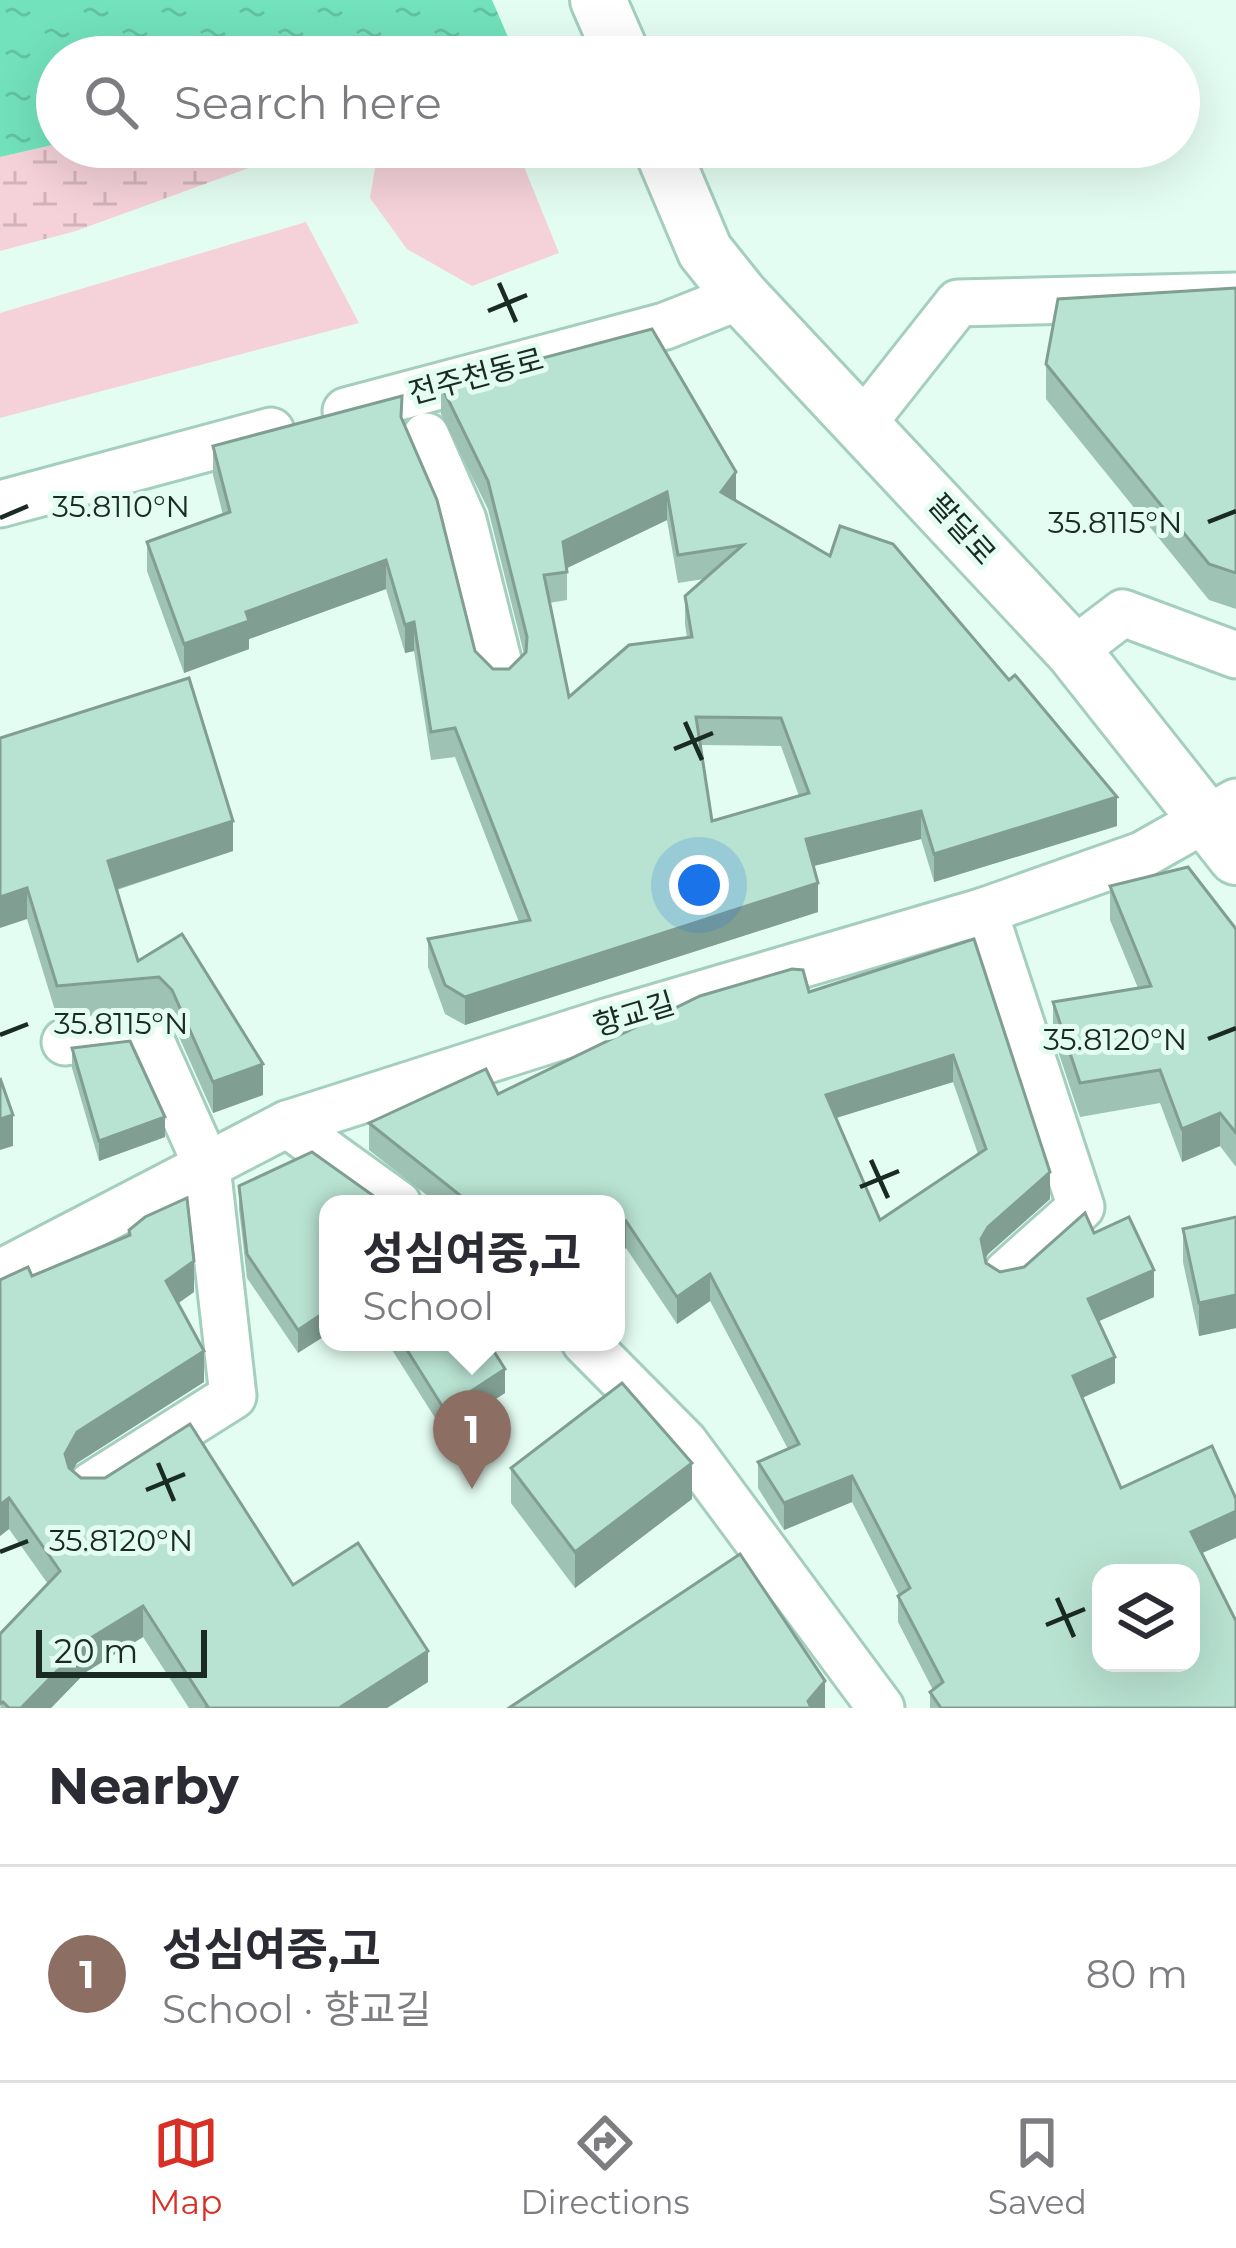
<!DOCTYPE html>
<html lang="en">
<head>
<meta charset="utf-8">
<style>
	body { margin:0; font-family:Montserrat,"Noto Sans KR",sans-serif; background:#f7f7f7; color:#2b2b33 }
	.controls { position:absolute; right:36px; bottom:36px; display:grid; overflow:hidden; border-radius:24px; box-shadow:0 12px 48px #0002 }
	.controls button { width:108px; height:108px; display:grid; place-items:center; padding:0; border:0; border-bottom:3px solid #e1e1e2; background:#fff; color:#2b2b33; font:60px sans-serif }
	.scale { position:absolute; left:36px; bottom:30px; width:171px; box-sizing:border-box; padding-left:12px; border:6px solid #1a2b24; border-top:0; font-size:33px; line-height:42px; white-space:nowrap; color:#1a2b24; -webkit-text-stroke:9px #e4fdf2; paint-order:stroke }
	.you { position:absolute; left:699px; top:885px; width:42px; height:42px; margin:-30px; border:9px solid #fff; border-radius:50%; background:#1a73e8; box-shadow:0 0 0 18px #1a73e833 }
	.badge { display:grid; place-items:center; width:78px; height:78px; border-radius:50%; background:#d93025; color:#fff; font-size:39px; font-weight:700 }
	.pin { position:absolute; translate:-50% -99px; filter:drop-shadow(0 3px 6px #0008) }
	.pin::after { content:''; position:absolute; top:63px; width:42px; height:36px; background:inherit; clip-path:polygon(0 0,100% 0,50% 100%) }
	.popup { position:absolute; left:319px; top:1195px; width:306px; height:156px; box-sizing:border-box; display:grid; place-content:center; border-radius:24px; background:#fff; filter:drop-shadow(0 3px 9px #0005); font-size:39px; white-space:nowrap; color:#7c7c81 }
	.popup b { font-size:45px; color:#2b2b33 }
	.popup::after { content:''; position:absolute; left:50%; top:100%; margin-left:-24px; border:24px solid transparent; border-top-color:#fff }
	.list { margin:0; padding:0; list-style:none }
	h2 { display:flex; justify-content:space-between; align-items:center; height:156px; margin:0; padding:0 48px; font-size:51px }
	h2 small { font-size:39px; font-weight:400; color:#7c7c81 }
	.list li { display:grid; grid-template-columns:78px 1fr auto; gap:36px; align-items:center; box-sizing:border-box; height:216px; padding:0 48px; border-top:3px solid #e1e1e2 }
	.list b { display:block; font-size:45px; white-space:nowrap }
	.list p { margin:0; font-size:39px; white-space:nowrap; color:#7c7c81 }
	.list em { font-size:39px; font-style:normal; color:#7c7c81 }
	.icon { flex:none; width:66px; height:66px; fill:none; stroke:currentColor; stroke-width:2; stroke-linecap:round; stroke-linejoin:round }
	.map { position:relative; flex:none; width:1236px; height:1708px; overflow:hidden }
	.search { position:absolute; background:#fff; box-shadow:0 12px 48px #0002; left:36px; right:36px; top:36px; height:132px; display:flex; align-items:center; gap:30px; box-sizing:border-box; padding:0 42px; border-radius:66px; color:#7c7c81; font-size:45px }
	.sheet { height:372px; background:#fff }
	nav { display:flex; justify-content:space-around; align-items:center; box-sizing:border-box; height:168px; border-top:3px solid #e1e1e2; background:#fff; font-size:33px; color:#7c7c81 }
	nav a { display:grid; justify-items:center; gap:6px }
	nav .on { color:#d93025 }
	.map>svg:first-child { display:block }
</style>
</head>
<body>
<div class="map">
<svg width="1236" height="1708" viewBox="0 0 1236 1708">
	<defs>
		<pattern id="wetland-marsh" width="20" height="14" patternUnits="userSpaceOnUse" patternTransform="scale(3)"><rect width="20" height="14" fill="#f5d1d9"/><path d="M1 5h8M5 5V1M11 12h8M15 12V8" fill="none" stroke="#d1b4ba"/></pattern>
		<pattern id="water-ripples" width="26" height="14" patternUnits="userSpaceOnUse" patternTransform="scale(3)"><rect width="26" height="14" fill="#72e2bc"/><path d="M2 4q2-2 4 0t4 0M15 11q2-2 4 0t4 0" fill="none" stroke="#62c2a1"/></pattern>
	</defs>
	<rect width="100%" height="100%" fill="#e4fdf2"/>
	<g fill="#f5d1d9">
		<path d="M 438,147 L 516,147 L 559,253 L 472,286 L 407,249 L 370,198 L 375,168 Z"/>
		<path d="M 306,222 L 359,323 L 0,418 L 0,313 Z"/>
	</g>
	<path fill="url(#wetland-marsh)" d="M 57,144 L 57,147 L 306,147 L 76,231 L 0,251 L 0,157 Z"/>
	<path fill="url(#water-ripples)" d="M 0,0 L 684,0 L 436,57 L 57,57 L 57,144 L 0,157 Z"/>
	<path fill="#e4fdf2" d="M 492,0 L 690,0 L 685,6 L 512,46 Z"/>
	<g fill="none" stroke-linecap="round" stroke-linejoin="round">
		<g stroke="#a4cebe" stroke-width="51">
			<g id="minor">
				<path d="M 346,411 L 665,326 L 741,296"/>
				<path d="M 864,422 L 958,303 L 1236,296"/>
				<path d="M 426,436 L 463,520 L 501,672"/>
				<path d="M 0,504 L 271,431"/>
				<path d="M 1073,651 L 1123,613 L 1236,655"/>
				<path d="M 984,911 L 1081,1207 L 1007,1273"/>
				<path d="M 65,1042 L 147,1032 L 207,1166 L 233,1396 L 92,1485"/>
				<path d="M 287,1124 L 398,1204"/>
				<path d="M 0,1273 L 287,1124 L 606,1022 L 984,911 L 1142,855 L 1236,802"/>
				<path d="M 585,1342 L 684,1442 L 881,1708"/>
			</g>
		</g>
		<g stroke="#a4cebe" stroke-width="60">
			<g id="tertiary">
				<path d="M 598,0 L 623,57"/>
				<path d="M 661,147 L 705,251 L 741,296 L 1073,651 L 1236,857"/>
			</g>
		</g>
		<use href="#minor" stroke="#fff" stroke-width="45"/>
		<use href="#tertiary" stroke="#fff" stroke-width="54"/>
	</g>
	<g fill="#9ec2b4" fill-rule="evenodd">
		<path d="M 1236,288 L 1236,609 L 1209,600 L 1046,399 L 1046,364 Z"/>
		<path d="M 441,385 L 736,501 L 1117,826 L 934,882 L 921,839 L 813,866 L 818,912 L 465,1025 L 445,1014 L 428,967 L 428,939 L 519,922 L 455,757 L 431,760 L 414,651 L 405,653 L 386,589 L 249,639 L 249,649 L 184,673 L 147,571 L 147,542 L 223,515 L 213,475 L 213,446 L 402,421 L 475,651 L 493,669 L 509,669 L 524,654 L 488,509 L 441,414 ZM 667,520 L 678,583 L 704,579 L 685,596 L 685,624 L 687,638 L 569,697 L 549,603 L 567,600 L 567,568 ZM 701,745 L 781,746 L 799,796 L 712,821 Z"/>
		<path d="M 0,738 L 233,851 L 117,890 L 138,961 L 182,934 L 263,1095 L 213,1113 L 172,1021 L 159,1008 L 57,1017 L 27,919 Z"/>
		<path d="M 1110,886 L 1236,929 L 1236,1167 L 1220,1146 L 1182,1162 L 1160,1103 L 1080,1117 L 1053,1036 L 1053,1002 L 1138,988 L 1110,920 Z"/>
		<path d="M 974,939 L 1050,1199 L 988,1254 L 985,1259 L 986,1263 L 1000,1272 L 1024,1267 L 1094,1233 L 1154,1297 L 1098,1321 L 1115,1383 L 1082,1398 L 1121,1488 L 1236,1499 L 1236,1538 L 1202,1553 L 1236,1708 L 930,1708 L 930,1692 L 933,1690 L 898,1622 L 898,1596 L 899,1595 L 852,1502 L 784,1530 L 758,1488 L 758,1462 L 788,1449 L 710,1301 L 677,1324 L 626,1248 L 616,1204 L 438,1204 L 369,1150 L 369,1123 L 498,1094 ZM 953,1082 L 978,1154 L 880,1220 L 836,1118 Z"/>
		<path d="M 72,1048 L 165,1137 L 99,1161 L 72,1068 Z"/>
		<path d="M 312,1152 L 298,1353 L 247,1278 L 239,1209 L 239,1186 Z"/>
		<path d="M 1236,1217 L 1236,1328 L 1199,1336 L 1183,1262 L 1183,1229 Z"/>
		<path d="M 129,1230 L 194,1292 L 178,1303 L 204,1382 L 77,1463 L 72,1471 L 81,1478 L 293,1585 L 428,1682 L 387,1708 L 189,1708 L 143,1637 L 86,1672 L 51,1708 L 0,1708 L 48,1584 L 9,1529 L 0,1536 L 0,1280 L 32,1276 L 129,1236 Z"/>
		<path d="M 387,1342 L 488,1342 L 505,1393 L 444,1432 Z"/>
		<path d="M 511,1468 L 692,1499 L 575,1588 L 511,1503 Z"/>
	</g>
	<g fill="#819e92">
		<path d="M 736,472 L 736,500 L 721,492 Z"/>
		<path d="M 667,492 L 667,520 L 563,570 L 563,542 Z"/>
		<path d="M 386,560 L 386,589 L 249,639 L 249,649 L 184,673 L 184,644 L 246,612 Z"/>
		<path d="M 414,622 L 414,651 L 405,653 L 405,625 Z"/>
		<path d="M 1117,797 L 1117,826 L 934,882 L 934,854 Z"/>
		<path d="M 921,811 L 921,839 L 806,868 L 806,839 Z"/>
		<path d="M 233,821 L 233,851 L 108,892 L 108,861 Z"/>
		<path d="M 818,883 L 818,912 L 465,1025 L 465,997 Z"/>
		<path d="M 27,888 L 27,919 L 0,928 L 0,897 Z"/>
		<path d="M 953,1055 L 953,1082 L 826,1121 L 826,1095 Z"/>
		<path d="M 263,1064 L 263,1095 L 213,1113 L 213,1082 Z"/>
		<path d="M 1220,1113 L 1220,1146 L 1182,1162 L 1182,1129 Z"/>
		<path d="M 13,1115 L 13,1146 L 0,1150 L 0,1119 Z"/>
		<path d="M 165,1117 L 165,1137 L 99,1161 L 99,1141 Z"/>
		<path d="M 1050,1172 L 1050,1199 L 988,1254 L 981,1266 L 981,1239 L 988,1227 Z"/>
		<path d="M 626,1221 L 626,1248 L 616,1261 L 616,1234 Z"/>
		<path d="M 194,1261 L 194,1292 L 166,1312 L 166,1281 Z"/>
		<path d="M 1154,1270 L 1154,1297 L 1088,1326 L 1088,1299 Z"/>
		<path d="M 710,1274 L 710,1301 L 677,1324 L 677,1297 Z"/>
		<path d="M 1236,1295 L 1236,1328 L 1199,1336 L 1199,1303 Z"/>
		<path d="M 328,1310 L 328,1334 L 298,1353 L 298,1330 Z"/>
		<path d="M 204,1351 L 204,1382 L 77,1463 L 65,1485 L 65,1454 L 77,1432 Z"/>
		<path d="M 1115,1357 L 1115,1383 L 1073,1402 L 1073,1376 Z"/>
		<path d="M 505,1369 L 505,1393 L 444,1432 L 444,1409 Z"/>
		<path d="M 692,1463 L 692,1499 L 575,1588 L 575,1552 Z"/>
		<path d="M 852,1476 L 852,1502 L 784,1530 L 784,1503 Z"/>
		<path d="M 9,1498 L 9,1529 L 0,1536 L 0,1505 Z"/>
		<path d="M 1236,1511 L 1236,1538 L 1191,1558 L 1191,1532 Z"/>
		<path d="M 143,1606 L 143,1637 L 86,1672 L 51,1708 L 21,1708 L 86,1641 Z"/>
		<path d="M 428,1651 L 428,1682 L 387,1708 L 339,1708 Z"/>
		<path d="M 825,1681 L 825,1708 L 808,1708 L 808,1701 Z"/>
	</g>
	<g fill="#b8e2d1" stroke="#819e92" stroke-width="3" fill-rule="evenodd">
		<path d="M 1236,288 L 1236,573 L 1209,564 L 1046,364 L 1058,299 Z"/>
		<path d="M 652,329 L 736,472 L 721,492 L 830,556 L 840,526 L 893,544 L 1009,680 L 1015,675 L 1117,797 L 934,854 L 921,811 L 806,839 L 818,883 L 465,997 L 445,985 L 428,939 L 530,920 L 455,728 L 431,732 L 414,622 L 405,625 L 386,560 L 246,612 L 249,621 L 184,644 L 147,542 L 230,512 L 213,446 L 402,396 L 401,417 L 437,500 L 475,651 L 493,669 L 509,669 L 526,652 L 527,637 L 488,481 L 441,385 ZM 667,492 L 678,555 L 743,545 L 685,596 L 692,637 L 629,645 L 569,697 L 544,575 L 567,572 L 563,542 ZM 696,717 L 781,718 L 809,793 L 712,821 Z"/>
		<path d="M 189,678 L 233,821 L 108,861 L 138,961 L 182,934 L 263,1064 L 213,1082 L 172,990 L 159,977 L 57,986 L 27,888 L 0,897 L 0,738 Z"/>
		<path d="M 1188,867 L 1236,929 L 1236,1133 L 1220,1113 L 1182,1129 L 1160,1070 L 1080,1083 L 1053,1002 L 1151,986 L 1110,886 Z"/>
		<path d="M 974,939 L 1050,1172 L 988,1227 L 981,1239 L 986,1263 L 1000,1272 L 1024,1267 L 1085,1213 L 1094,1233 L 1129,1217 L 1154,1270 L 1088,1299 L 1115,1357 L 1073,1376 L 1121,1488 L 1212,1446 L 1236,1499 L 1236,1511 L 1191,1532 L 1236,1621 L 1236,1708 L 941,1708 L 930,1692 L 943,1682 L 898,1596 L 910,1588 L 852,1476 L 784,1503 L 758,1462 L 799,1444 L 710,1274 L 677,1297 L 626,1221 L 616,1234 L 616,1204 L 471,1204 L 369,1123 L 486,1069 L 498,1094 L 700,996 L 792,969 L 803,970 L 809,992 ZM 953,1055 L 986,1149 L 880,1220 L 826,1095 ZM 1101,1573 L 1191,1573 L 1191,1663 L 1101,1663 Z"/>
		<path d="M 130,1041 L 165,1117 L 99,1141 L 72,1048 Z"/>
		<path d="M 0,1078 L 13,1115 L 0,1119 Z"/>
		<path d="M 312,1152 L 382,1202 L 389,1204 L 328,1204 L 328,1310 L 298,1330 L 247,1254 L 239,1186 Z"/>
		<path d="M 187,1198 L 194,1261 L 166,1281 L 204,1351 L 77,1432 L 65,1454 L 69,1468 L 81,1478 L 105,1478 L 190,1424 L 293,1585 L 358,1543 L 428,1651 L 339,1708 L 205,1708 L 208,1707 L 143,1606 L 86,1641 L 21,1708 L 9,1708 L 3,1702 L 0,1704 L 0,1634 L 60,1571 L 9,1498 L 0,1505 L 0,1280 L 28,1267 L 32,1276 L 130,1235 L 129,1230 L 145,1217 Z"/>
		<path d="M 1236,1217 L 1236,1295 L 1199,1303 L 1183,1229 Z"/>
		<path d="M 402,1342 L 488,1342 L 505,1369 L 444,1409 Z"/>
		<path d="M 622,1383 L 692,1463 L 575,1552 L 511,1468 Z"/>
		<path d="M 740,1554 L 825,1681 L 808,1701 L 811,1708 L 509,1708 Z"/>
	</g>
	<path fill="none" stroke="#1a2b24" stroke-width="4.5" d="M 499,283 L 516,322M 488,311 L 527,295M 0,518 L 28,506M 1208,522 L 1236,511M 685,722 L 702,760M 674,749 L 713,733M 0,1035 L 28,1024M 1208,1039 L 1236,1028M 871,1160 L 888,1198M 860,1187 L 899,1171M 158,1463 L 174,1501M 146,1490 L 185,1474M 0,1552 L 28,1541M 1057,1598 L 1074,1637M 1046,1625 L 1085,1609"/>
	<g text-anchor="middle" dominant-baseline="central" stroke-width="10" stroke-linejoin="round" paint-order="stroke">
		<g font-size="30" fill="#1a2b24" stroke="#e4fdf2">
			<text transform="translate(476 376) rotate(-15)">전주천동로</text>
			<text transform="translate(962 529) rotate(48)">팔달로</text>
			<text transform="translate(634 1014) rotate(-17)">향교길</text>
		</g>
	</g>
	<g font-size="30" text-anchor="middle" fill="#1a2b24" stroke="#e4fdf2" stroke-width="10" stroke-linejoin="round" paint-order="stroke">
		<text x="121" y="517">35.8110°N</text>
		<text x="1115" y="533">35.8115°N</text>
		<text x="121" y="1034">35.8115°N</text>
		<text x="1115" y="1050">35.8120°N</text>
		<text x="121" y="1551">35.8120°N</text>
	</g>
</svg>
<div class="controls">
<button><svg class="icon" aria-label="layers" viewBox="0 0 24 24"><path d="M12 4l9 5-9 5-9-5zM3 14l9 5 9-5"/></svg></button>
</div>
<div class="scale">20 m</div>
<div class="you"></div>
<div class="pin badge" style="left:472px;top:1489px;background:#8d6e63">1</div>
<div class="popup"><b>성심여중,고</b>School</div>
<div class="search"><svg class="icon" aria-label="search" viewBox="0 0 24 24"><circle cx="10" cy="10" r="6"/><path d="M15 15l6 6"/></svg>Search here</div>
</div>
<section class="sheet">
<h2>Nearby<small></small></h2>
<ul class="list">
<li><span class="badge" style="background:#8d6e63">1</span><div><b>성심여중,고</b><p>School · 향교길</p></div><em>80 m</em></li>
</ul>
</section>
<nav>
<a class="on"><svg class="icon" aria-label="map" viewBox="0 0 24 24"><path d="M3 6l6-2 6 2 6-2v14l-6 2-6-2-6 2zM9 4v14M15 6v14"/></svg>Map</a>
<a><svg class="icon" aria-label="directions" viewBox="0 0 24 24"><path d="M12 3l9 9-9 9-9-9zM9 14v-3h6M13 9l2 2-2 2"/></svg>Directions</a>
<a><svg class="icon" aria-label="saved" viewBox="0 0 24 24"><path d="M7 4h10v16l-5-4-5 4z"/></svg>Saved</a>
</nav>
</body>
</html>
